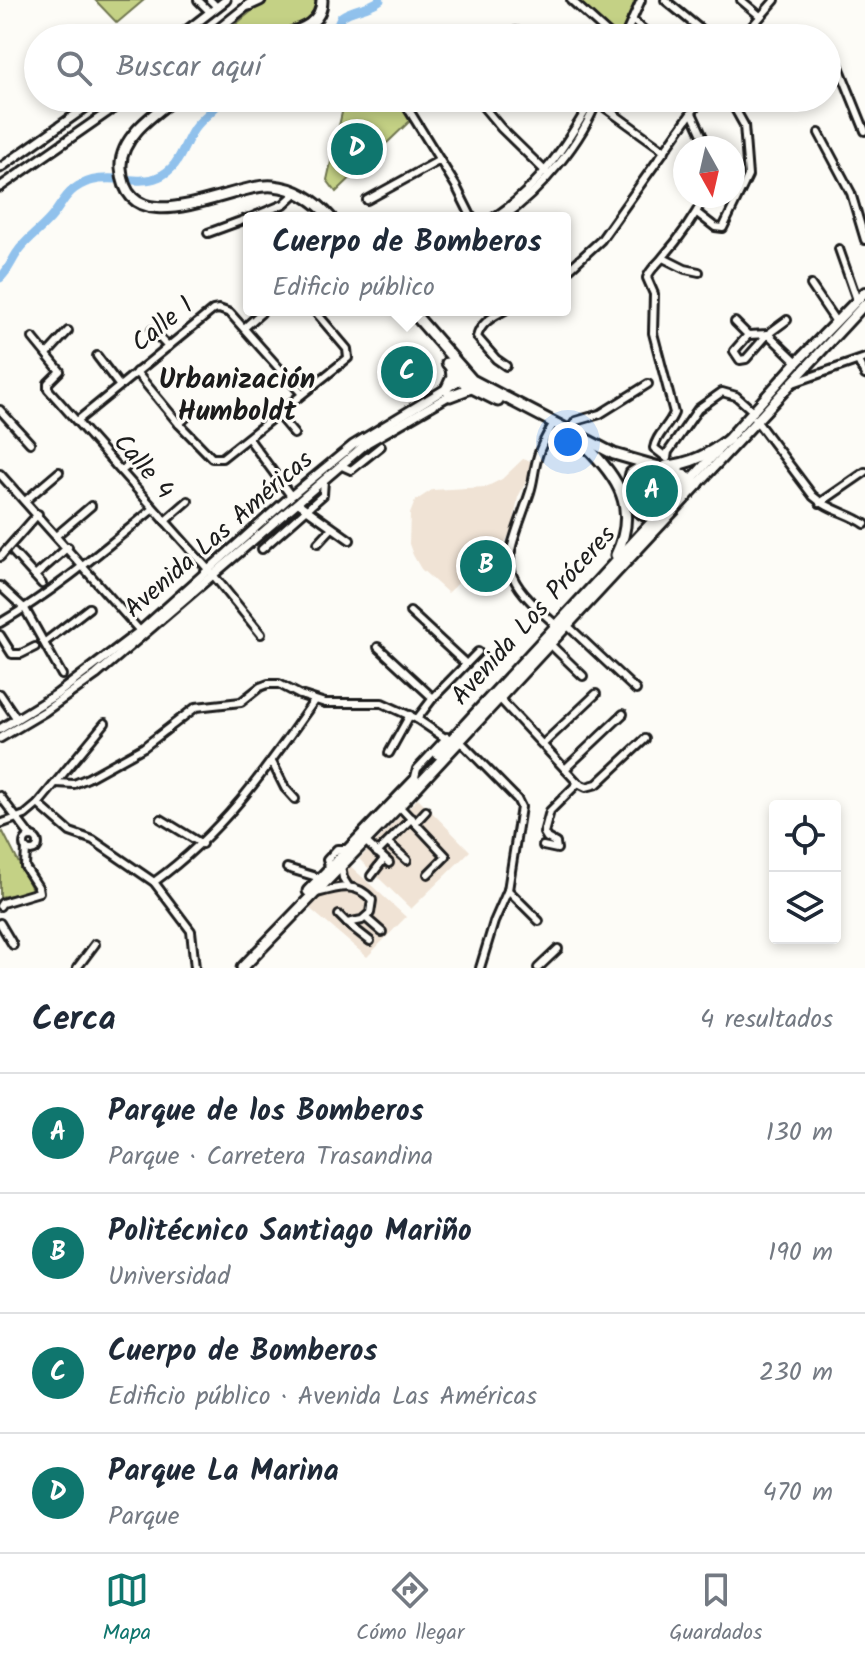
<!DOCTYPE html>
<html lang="es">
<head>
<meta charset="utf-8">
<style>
	body { margin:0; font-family:Kalam,sans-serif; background:#f2f2f3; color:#1f2937 }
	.controls { position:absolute; right:24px; bottom:24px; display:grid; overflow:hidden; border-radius:8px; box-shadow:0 4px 12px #0003 }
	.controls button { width:72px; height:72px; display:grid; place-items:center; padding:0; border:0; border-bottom:2px solid #e0e1e3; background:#fff; color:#1f2937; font:40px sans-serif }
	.compass { position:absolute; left:673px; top:136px; width:72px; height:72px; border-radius:50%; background:#fff; box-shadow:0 4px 12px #0003; rotate:172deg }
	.you { position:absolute; left:568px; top:442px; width:28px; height:28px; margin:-20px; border:6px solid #fff; border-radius:50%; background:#1a73e8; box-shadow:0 0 0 12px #1a73e833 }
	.badge { display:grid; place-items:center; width:52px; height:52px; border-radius:50%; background:#0f766e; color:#fff; font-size:26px; font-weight:700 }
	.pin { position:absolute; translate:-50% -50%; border:4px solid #fff; box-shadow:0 2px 8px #0006 }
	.popup { position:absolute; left:243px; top:212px; width:328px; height:104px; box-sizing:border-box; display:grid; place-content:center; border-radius:8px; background:#fff; filter:drop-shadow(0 2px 6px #0005); font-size:26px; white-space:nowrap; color:#747a83 }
	.popup b { font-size:30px; color:#1f2937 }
	.popup::after { content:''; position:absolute; left:50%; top:100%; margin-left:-16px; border:16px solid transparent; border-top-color:#fff }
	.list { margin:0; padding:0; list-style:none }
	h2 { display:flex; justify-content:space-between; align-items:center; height:104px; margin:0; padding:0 32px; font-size:34px }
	h2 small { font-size:26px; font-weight:400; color:#747a83 }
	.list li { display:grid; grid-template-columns:52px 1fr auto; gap:24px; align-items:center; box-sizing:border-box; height:120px; padding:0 32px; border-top:2px solid #e0e1e3 }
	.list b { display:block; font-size:30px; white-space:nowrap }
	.list p { margin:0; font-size:26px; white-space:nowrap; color:#747a83 }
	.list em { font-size:26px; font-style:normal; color:#747a83 }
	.icon { flex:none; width:44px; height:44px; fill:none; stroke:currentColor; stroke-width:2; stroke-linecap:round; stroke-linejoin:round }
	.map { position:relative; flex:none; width:865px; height:968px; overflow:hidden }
	.search { position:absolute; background:#fff; box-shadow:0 4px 12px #0003; left:24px; right:24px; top:24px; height:88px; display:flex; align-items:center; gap:20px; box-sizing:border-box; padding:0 28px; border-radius:44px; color:#747a83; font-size:30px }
	.sheet { height:584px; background:#fff }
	nav { display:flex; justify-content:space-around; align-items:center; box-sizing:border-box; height:112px; border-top:2px solid #e0e1e3; background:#fff; font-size:22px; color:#747a83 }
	nav a { display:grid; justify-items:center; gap:4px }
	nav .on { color:#0f766e }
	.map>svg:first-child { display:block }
</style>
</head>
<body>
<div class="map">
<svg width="865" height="968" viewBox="0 0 865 968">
	<rect width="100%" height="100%" fill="#fdfcf7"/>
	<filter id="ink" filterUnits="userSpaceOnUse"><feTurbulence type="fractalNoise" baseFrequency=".0125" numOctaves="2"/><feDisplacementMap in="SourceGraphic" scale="16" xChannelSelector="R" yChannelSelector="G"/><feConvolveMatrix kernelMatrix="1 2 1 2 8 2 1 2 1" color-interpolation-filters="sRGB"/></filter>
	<g filter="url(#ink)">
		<g fill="#f0e3d5">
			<path d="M 523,459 L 536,463 L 518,497 L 513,526 L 503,547 L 490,553 L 448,593 L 421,569 L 413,555 L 409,544 L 410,514 L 415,501 L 432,490 L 486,487 L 502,479 Z"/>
			<path d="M 418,798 L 470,851 L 411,909 L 359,859 Z"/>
			<path d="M 348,864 L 406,917 L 367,957 L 308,907 Z"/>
		</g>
		<g fill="#c4d185" stroke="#707650" stroke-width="2">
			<path d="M 95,0 L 144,0 L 117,23 Z"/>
			<path d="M 265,0 L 317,0 L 316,15 C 292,32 274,38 244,38 L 236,24 Z"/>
			<path d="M 575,0 L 644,0 L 627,38 L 616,38 Z"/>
			<path d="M 353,98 L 411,98 L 406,105 L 412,119 L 336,192 L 327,180 L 343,108 Z"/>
			<path d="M 640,471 L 678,485 C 666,499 649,519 632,502 L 633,475 Z"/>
			<path d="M 3,832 L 33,891 L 0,897 L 0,834 Z"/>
		</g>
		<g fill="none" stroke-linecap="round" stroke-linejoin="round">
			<g stroke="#90c1ec" stroke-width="9">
				<path d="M 332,38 L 341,17 C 353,8 368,9 380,0"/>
				<path d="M 0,278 C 8,271 11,262 17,253 C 25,240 37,233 47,222 C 58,212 62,198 74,189 C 102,168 136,187 158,177 C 180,168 182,147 194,129 C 202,118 215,109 224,98"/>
			</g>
			<g stroke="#1c1c1c" stroke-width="12">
				<g id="minor">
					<path d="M 198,0 L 210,12"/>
					<path d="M 210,0 L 217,7"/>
					<path d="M 571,0 L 613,38"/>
					<path d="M 665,0 L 711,38"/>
					<path d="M 741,0 L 760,16"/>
					<path d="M 632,20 L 653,38"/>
					<path d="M 498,38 C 511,32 518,27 529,38"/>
					<path d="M 624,38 L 641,0"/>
					<path d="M 742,38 L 775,0"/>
					<path d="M 836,59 L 865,131"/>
					<path d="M 415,98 L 407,107 L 456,186 L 472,218"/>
					<path d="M 476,98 L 501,128 L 548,174"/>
					<path d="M 596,101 L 665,151"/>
					<path d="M 692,113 L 708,148"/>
					<path d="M 819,133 L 851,193 L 865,240"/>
					<path d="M 367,200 L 440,160"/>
					<path d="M 697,213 L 715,227 L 723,228 L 748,176 L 744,125 L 734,107 L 727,98"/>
					<path d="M 250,218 L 284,204 L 297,192"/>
					<path d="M 493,218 C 538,189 567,144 593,98"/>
					<path d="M 502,218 C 539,193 583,141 598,98"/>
					<path d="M 208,233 L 249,218"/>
					<path d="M 839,249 L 857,300"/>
					<path d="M 663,258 L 685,269 L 699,272"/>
					<path d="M 565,273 L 601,240 L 702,98"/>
					<path d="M 811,285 L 836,322"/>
					<path d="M 505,310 C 493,317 481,322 477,337 L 496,359 L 506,366"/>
					<path d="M 735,322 L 748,335 L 734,351 L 740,360 L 746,359 L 768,334 L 797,362"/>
					<path d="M 244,328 L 261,313"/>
					<path d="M 152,330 L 168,347"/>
					<path d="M 748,335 L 768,334 L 787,320"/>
					<path d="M 33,338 L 60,371 L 48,383 L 48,389 L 214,576 L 261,634"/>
					<path d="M 47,354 L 68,331"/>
					<path d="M 97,356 L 119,385"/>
					<path d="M 858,361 L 865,375"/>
					<path d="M 136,372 L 179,424 L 212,458 L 222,458 L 348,358 L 347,349 L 314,310"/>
					<path d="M 793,383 L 865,358"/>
					<path d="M 0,410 L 30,443"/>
					<path d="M 278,415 L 294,434"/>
					<path d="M 755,419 L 813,496 C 828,510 849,513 865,524"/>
					<path d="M 77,421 L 213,310 L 219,309 L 230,313 L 302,394"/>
					<path d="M 554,423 C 548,433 541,444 538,456 C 534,468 534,480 530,492 C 506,565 492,569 556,625"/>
					<path d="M 179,424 L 196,408"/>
					<path d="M 574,433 L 573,425 L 576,421 L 600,414 L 648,384"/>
					<path d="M 249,439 L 291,496"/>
					<path d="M 667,458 L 654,448 C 656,435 669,426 674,413 L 653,333 L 654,294 L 647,278 C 650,269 657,265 663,257 C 679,239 694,218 705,196"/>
					<path d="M 667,458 L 668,452 L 698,409 L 722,392 L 736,396 L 754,412"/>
					<path d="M 342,466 L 351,470 L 381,446"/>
					<path d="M 121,471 L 134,461"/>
					<path d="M 0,474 L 140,631"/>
					<path d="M 25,501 L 59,472"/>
					<path d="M 298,503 L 350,540"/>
					<path d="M 820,503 L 865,472"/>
					<path d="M 165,521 L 188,501"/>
					<path d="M 57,535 L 91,506"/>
					<path d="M 318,543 L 332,528"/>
					<path d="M 262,549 L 323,495 L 324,480"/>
					<path d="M 14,553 L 42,584"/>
					<path d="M 0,557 L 38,514"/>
					<path d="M 35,576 L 68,547"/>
					<path d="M 0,586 L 25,609 L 62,675"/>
					<path d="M 410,612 L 466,664"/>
					<path d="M 0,623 C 55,591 104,549 153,509"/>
					<path d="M 568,626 L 636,690"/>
					<path d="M 0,635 L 12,654 L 21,654 L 35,647"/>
					<path d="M 45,642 L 89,608"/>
					<path d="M 550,644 L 583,676"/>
					<path d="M 378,647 L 433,698"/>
					<path d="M 0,694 L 17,719"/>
					<path d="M 499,698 L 578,783 L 586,787 L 597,784 L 645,739"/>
					<path d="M 417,719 L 433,698 L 478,652"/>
					<path d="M 459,740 L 517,799 L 521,807 L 508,890 L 539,921"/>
					<path d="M 543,744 L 596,694"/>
					<path d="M 389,753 L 410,715"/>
					<path d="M 272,762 L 285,788 L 295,799"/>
					<path d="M 565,769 L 623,714"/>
					<path d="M 414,781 L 417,769 L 447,737"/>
					<path d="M 56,783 L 74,784 L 88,778 L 144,747 L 196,707 L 241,702 L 260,687 L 268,684 L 279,684 L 300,695 L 325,703 L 382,703 L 417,719 L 445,738"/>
					<path d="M 0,796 L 31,837"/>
					<path d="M 38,804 L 70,832 L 93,840 L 154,882 L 191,931 L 195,968"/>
					<path d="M 399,806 L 446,856 L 428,874"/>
					<path d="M 161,819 L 202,844"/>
					<path d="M 415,823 L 426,811"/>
					<path d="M 0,824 L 25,815 L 38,804 L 105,723"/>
					<circle cx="31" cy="844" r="7"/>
					<path d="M 365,841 L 389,863"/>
					<path d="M 388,843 L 407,860"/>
					<path d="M 543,846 L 557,849 L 556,843 L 547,838 L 544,833 L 550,811 L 578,783"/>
					<path d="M 377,853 L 412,818"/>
					<path d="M 341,866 L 343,878 L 348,886"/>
					<path d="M 287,868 L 320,878"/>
					<path d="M 330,868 L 327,860 L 337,849 L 346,849"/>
					<path d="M 371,876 L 384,859"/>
					<path d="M 154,882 C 224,831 265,771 314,701"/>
					<path d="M 317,893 C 338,887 356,881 372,900 L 370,913 L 362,920 L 347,923 L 339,915"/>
					<path d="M 0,906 L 2,903 L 39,892 L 38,887 L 25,867 L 26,849"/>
					<path d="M 366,918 L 382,932"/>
					<path d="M 0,923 L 13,945"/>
					<path d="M 347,923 L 370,941"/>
					<path d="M 77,968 L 95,944"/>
					<path d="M 480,968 L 494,922 L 508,890"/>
					<path d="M 538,968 L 558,949"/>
				</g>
			</g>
			<g stroke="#1c1c1c" stroke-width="13">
				<g id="tertiary">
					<path d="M 177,38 L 226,0"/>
					<path d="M 207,38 L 252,2"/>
					<path d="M 0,168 L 99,98"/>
					<path d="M 0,187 L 128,98"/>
					<path d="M 0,729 L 57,694 L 140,631 L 291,496 L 353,445 L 465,377"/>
					<path d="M 0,738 L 44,712 L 96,675 L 367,443 L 452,394"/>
				</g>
			</g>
			<g stroke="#1c1c1c" stroke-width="14">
				<g id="secondary">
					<path d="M 692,479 L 797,362 L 865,292"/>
					<path d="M 698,484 L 865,304"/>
				</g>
			</g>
			<g stroke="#1c1c1c" stroke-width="15">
				<g id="trunk">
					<path d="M 249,5 L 260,0"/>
					<path d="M 276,38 C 296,31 322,26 322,0"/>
					<path d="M 175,98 C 154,114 119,138 121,168 C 127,248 234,182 273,186 C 296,188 316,201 331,218"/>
					<path d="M 447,363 L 466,385 L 498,401"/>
					<path d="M 446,390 L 452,377 L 451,368"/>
					<path d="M 450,396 L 471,388"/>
					<path d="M 585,445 C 618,477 639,508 616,555"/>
					<path d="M 666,466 C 691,464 709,454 729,439"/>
					<path d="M 639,468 L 631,473 C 627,490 626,506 644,515 L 658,509"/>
					<path d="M 641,469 L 691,486"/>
					<path d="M 438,754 L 692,479"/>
					<path d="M 308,891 L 415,780"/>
					<path d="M 242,968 L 399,806 L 698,484 L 680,473 L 614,454 L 472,380 L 411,310"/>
				</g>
			</g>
			<use href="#minor" stroke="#fdfcf7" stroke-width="6"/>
			<use href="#tertiary" stroke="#fdfcf7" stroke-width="7"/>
			<use href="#secondary" stroke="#fdfcf7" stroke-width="8"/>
			<use href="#trunk" stroke="#fdfcf7" stroke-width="9"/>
		</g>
	</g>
	<g text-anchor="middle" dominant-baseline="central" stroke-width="6" stroke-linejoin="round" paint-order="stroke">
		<g font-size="26" fill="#1c1c1c" stroke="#fdfcf7">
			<text transform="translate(163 325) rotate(-39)">Calle 1</text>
			<text transform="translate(143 467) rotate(49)">Calle 4</text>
			<text transform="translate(219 535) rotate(-41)">Avenida Las Américas</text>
			<text transform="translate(534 616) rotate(-48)">Avenida Los Próceres</text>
		</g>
		<g font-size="28" font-weight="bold" fill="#1c1c1c" stroke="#fdfcf7">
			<text x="237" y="380">Urbanización<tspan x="237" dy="32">Humboldt</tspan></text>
		</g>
	</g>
</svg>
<div class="controls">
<button><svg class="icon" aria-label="locate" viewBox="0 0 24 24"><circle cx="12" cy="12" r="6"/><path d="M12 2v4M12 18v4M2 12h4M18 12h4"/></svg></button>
<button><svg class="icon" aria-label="layers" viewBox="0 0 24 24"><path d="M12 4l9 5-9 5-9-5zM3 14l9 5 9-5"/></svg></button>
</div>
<svg class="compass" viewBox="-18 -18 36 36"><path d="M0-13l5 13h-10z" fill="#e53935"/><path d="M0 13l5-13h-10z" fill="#747a83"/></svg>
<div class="you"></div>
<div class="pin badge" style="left:652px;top:491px">A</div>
<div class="pin badge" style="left:486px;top:566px">B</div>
<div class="pin badge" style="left:407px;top:372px">C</div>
<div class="popup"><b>Cuerpo de Bomberos</b>Edificio público</div>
<div class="pin badge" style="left:357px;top:149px">D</div>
<div class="search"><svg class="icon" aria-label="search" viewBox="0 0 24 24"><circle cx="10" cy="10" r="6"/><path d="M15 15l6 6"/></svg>Buscar aquí</div>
</div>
<section class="sheet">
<h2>Cerca<small>4 resultados</small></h2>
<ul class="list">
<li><span class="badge">A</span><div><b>Parque de los Bomberos</b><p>Parque · Carretera Trasandina</p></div><em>130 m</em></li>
<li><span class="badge">B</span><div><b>Politécnico Santiago Mariño</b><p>Universidad</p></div><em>190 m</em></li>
<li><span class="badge">C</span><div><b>Cuerpo de Bomberos</b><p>Edificio público · Avenida Las Américas</p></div><em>230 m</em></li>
<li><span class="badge">D</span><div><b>Parque La Marina</b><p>Parque</p></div><em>470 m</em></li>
</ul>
</section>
<nav>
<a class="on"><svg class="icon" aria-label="map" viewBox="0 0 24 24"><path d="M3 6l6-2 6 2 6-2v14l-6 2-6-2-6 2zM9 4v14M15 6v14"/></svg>Mapa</a>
<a><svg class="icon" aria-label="directions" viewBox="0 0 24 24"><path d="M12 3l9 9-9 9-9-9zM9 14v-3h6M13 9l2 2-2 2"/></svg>Cómo llegar</a>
<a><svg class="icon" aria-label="saved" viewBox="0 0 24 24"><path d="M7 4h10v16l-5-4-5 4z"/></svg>Guardados</a>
</nav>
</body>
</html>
